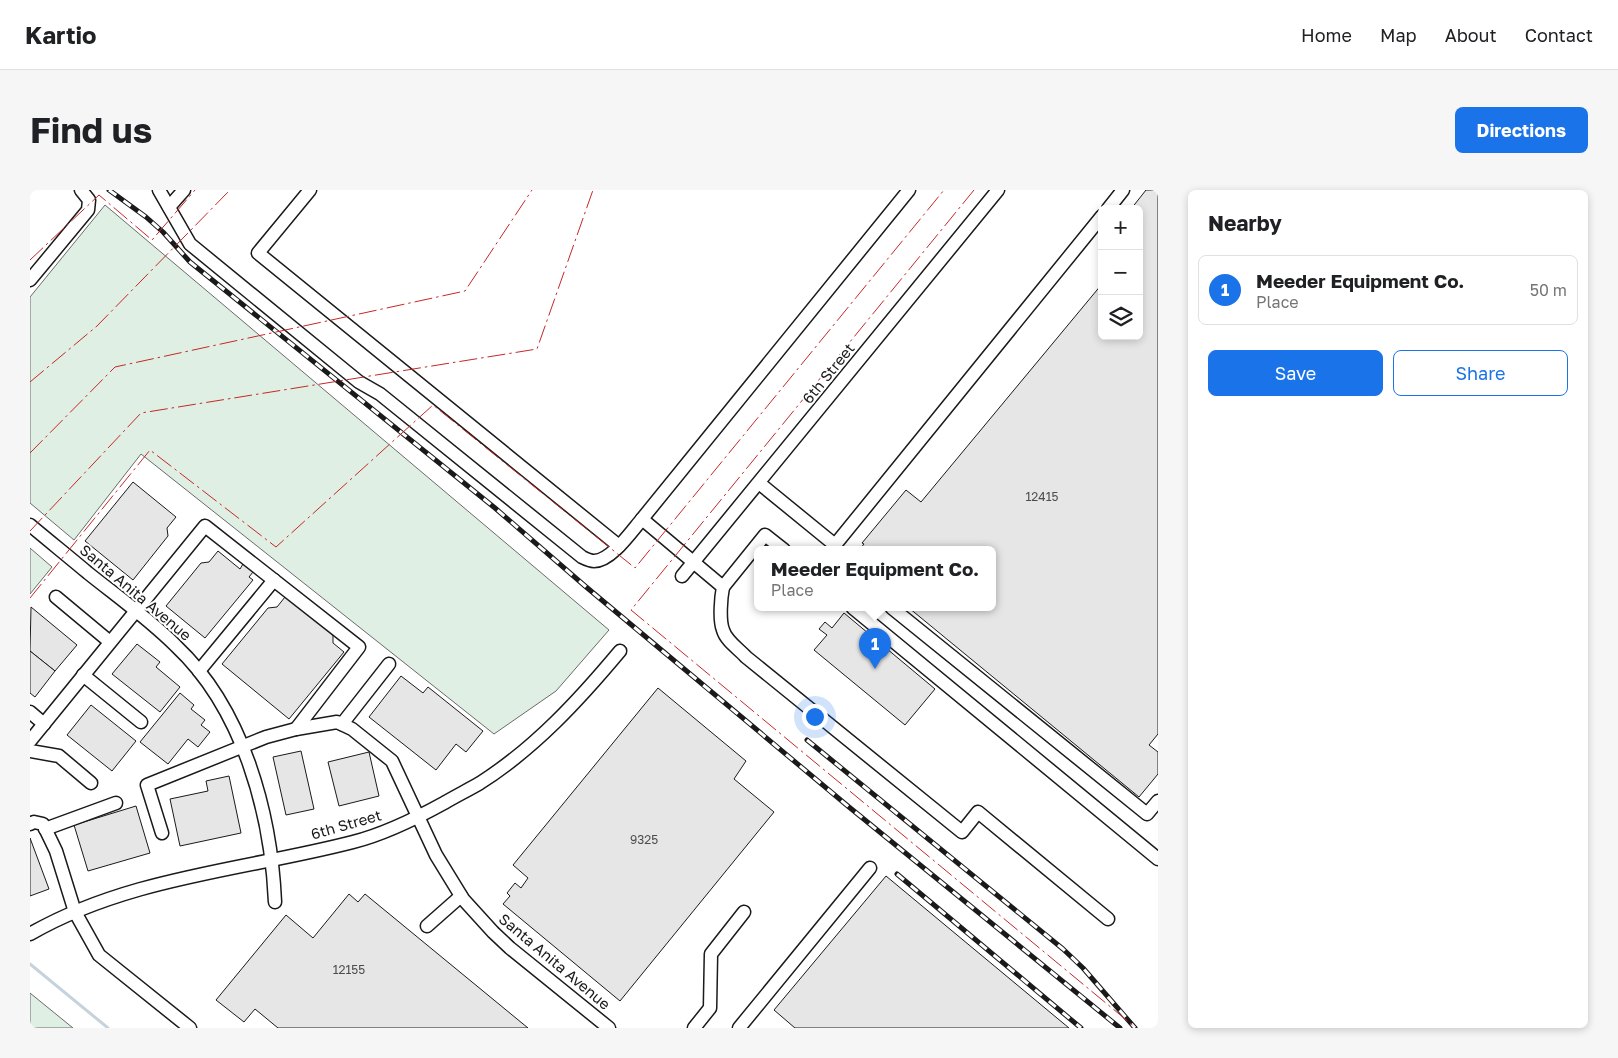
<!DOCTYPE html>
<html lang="en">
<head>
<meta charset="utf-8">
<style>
	body { margin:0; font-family:"Golos Text",sans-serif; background:#f6f6f6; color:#202124 }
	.controls { position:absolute; right:15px; top:15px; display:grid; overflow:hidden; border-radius:8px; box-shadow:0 2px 8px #0003 }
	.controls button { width:45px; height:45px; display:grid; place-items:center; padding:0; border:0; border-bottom:1px solid #e0e0e0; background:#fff; color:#202124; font:25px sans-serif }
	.you { position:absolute; left:784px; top:526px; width:18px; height:18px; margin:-12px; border:4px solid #fff; border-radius:50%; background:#1a73e8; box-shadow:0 0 0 8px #1a73e833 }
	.badge { display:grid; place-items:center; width:32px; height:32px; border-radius:50%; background:#1a73e8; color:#fff; font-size:16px; font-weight:700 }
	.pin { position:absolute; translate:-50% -41px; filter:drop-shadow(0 1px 2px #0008) }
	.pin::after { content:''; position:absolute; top:26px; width:18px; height:15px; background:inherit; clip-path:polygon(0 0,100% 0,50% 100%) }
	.popup { position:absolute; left:724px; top:356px; width:242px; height:65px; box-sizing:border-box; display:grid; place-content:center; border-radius:8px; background:#fff; filter:drop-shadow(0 1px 4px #0005); font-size:16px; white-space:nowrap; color:#757577 }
	.popup b { font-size:19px; color:#202124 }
	.popup::after { content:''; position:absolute; left:50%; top:100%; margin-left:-10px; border:10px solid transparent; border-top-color:#fff }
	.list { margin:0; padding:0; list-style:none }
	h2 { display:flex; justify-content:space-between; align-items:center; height:65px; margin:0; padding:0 20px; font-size:21px }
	h2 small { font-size:16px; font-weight:400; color:#757577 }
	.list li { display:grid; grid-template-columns:32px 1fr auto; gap:15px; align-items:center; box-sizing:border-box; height:70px; margin:0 10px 10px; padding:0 10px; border:1px solid #e0e0e0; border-radius:8px }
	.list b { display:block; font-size:19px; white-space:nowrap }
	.list p { margin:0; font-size:16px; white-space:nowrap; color:#757577 }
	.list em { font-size:16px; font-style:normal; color:#757577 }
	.actions { display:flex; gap:10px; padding:15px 20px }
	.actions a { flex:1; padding:11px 0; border:1px solid #1a73e8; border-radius:8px; text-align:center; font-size:18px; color:#1a73e8 }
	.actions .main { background:#1a73e8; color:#fff }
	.icon { flex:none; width:28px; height:28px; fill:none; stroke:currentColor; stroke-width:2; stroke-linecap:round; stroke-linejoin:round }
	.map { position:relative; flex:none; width:1128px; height:838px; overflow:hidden; border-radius:8px }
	header { display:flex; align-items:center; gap:30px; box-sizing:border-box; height:70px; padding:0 25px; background:#fff; border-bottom:1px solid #e0e0e0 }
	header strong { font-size:24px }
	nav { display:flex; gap:28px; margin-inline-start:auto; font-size:18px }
	.intro { display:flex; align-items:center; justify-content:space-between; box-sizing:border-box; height:120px; padding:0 30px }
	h1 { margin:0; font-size:35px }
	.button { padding:12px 22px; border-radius:8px; background:#1a73e8; color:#fff; font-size:18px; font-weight:700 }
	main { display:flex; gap:30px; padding:0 30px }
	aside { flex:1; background:#fff; border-radius:8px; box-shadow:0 2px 8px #0003 }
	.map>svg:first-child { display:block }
</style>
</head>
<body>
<header>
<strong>Kartio</strong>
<nav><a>Home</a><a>Map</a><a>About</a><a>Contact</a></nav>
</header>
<div class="intro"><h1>Find us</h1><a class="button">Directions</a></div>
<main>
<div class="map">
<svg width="1128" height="838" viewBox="0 0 1128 838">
	<rect width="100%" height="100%" fill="#fff"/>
	<g fill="#e0efe3" stroke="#6a6a6a">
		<path d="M 75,15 L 579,440 L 526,501 L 464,544 L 111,264 L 44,350 L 0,313 L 0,107 Z"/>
		<path d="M 0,358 L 22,377 L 0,404 Z"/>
		<path d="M 0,803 L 43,838 L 0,838 Z"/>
	</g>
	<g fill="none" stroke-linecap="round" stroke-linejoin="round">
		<path stroke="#c6d2dc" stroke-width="3" d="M 0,774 L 78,838"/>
	</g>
	<g fill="#e6e6e6" stroke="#1a1a1a">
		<path d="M 1116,0 L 1128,0 L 1128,544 L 1119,555 L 1128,562 L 1128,584 L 1109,607 L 879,418 L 962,418 L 962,360 L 829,360 L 834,354 L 832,353 L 876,300 L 891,312 L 1072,94 L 1072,146 L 1109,146 L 1109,19 L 1101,19 Z"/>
		<path d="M 103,292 L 146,327 L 137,338 L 138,346 L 103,390 L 55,351 Z"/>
		<path d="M 188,361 L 210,379 L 213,374 L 223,382 L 219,387 L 223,390 L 175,448 L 136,416 L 171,373 L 179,372 Z"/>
		<path d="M 255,407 L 303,445 L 303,453 L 314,462 L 259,529 L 192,474 L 238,418 L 247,417 Z"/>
		<path d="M 1,417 L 47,455 L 25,481 L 0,461 Z"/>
		<path d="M 814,423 L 905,499 L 875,535 L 784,460 L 797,445 L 789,439 L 795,432 L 802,438 Z"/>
		<path d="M 107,454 L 130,472 L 126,477 L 150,497 L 130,522 L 82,484 Z"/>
		<path d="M 0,461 L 25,481 L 5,507 L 0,503 Z"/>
		<path d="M 371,486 L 393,503 L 398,497 L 453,541 L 436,562 L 426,554 L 406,580 L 339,527 Z"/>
		<path d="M 628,498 L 716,571 L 704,589 L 744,622 L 590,811 L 473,714 L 480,706 L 477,703 L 485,693 L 491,698 L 498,688 L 483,675 Z"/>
		<path d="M 150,503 L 164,515 L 161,519 L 175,530 L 171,535 L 180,542 L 168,557 L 158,549 L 138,574 L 110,552 Z"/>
		<path d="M 61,515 L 106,551 L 82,581 L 37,545 Z"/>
		<path d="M 271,561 L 284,619 L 256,625 L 243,567 Z"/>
		<path d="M 339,562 L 349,606 L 309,616 L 298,572 Z"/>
		<path d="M 199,586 L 211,643 L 150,656 L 140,609 L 178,601 L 176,591 Z"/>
		<path d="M 106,616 L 120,663 L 58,681 L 44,635 Z"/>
		<path d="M 0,648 L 19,699 L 0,706 Z"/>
		<path d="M 856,686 L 1039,838 L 765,838 L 744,820 Z"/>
		<path d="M 319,704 L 328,712 L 335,704 L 498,838 L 248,838 L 225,819 L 214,832 L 186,810 L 256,725 L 283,748 Z"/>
	</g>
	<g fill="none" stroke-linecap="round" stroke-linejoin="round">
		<g stroke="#1a1a1a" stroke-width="15">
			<g id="minor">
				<path d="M 129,0 L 160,54 L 329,192 L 350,204 L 552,367 C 556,369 560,371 564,371 C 581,371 601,342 612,329 L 693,397 C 691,407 689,430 693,440 C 696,451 709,459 716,467 L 932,642 L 948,622 L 1078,729"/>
				<path d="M 280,0 L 228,63 L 589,356"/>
				<path d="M 139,17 L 154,0"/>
				<path d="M 1078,19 L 1093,0"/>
				<path d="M 0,90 L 58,20 L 59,10 L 51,0"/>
				<path d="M 729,293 L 805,355"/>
				<path d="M 612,329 L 879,0"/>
				<path d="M 0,335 C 19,351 39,367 58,383 C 88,407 119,429 146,456 C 213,519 241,622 245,712"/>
				<path d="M 805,360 L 805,355 L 1072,26"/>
				<path d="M 652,386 L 968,0"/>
				<path d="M 693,397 L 735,345 L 754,360"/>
				<path d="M 26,407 L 80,452"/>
				<path d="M 823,418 L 1128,669"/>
				<path d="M 862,418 L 1117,624 L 1128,611"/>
				<path d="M 169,481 L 244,390"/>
				<path d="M 53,485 L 111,532"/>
				<path d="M 0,522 L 14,534"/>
				<path d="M 312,534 L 359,474"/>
				<path d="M 0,551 L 175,336 L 329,457 L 266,539"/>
				<path d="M 0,561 L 29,566 L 61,593"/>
				<path d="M 0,634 L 4,632 L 13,634 L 26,661 L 45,722 L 69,765 L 160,838"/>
				<path d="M 15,639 L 86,613"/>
				<path d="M 132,643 L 117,595 L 236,547 L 266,539 L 307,532 L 322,539 L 362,571 L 406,665 L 433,709 L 463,742 L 480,758 L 579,838"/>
				<path d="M 397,736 L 431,706"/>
				<path d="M 0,744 C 99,687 215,680 323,652 C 355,644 385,629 414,613 C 426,606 438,600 450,593 C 505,558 549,510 590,461"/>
				<path d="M 664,838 L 680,818 L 681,764 L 714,722"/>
				<path d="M 709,838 L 840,678"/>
			</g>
		</g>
		<use href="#minor" stroke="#fff" stroke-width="12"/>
		<g stroke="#1a1a1a" stroke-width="5">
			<g id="rail">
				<path d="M 79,0 L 116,27 L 133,42 L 160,72 L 465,318 L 555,396 L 819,617 L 1090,838"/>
				<path d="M 777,550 L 1033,759 L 1053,778 L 1105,838"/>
				<path d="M 867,684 L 1051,838"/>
			</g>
		</g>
		<use href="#rail" stroke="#fff" stroke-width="3" stroke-dasharray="9" stroke-linecap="butt"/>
		<g stroke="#c62828" stroke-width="1" stroke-dasharray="18 4 2.5 4" stroke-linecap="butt">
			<path d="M 944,0 L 601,420 L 1106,838"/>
			<path d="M 0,70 L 69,5 L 122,50 L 165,0"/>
			<path d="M 0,192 L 67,136 L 200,0"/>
			<path d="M 0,263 L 85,177 L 435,101 L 502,0"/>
			<path d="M 0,341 L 111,223 L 507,159 L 563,0"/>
			<path d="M 0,408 L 120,260 L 246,357 L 403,215 L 605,378 L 914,0"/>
		</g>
	</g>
	<g text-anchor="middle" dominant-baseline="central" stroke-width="4" stroke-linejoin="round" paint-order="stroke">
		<g font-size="12" fill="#4d4d4d">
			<text x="1012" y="306">12415</text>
			<text x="614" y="649">9325</text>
			<text x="319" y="779">12155</text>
		</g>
		<g font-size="15" fill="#1a1a1a" stroke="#fff">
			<text transform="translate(798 183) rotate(-51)">6th Street</text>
			<text transform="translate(106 402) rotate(40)">Santa Anita Avenue</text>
			<text transform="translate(316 634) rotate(-16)">6th Street</text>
			<text transform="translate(525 771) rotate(40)">Santa Anita Avenue</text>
		</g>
	</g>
</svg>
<div class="controls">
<button>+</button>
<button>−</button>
<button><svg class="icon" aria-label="layers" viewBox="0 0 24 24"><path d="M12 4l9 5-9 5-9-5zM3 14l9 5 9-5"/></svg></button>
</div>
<div class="you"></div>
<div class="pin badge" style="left:845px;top:479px">1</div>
<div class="popup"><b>Meeder Equipment Co.</b>Place</div>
</div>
<aside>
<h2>Nearby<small></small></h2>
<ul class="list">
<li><span class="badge">1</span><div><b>Meeder Equipment Co.</b><p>Place</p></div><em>50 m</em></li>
</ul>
<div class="actions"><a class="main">Save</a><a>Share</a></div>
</aside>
</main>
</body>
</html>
